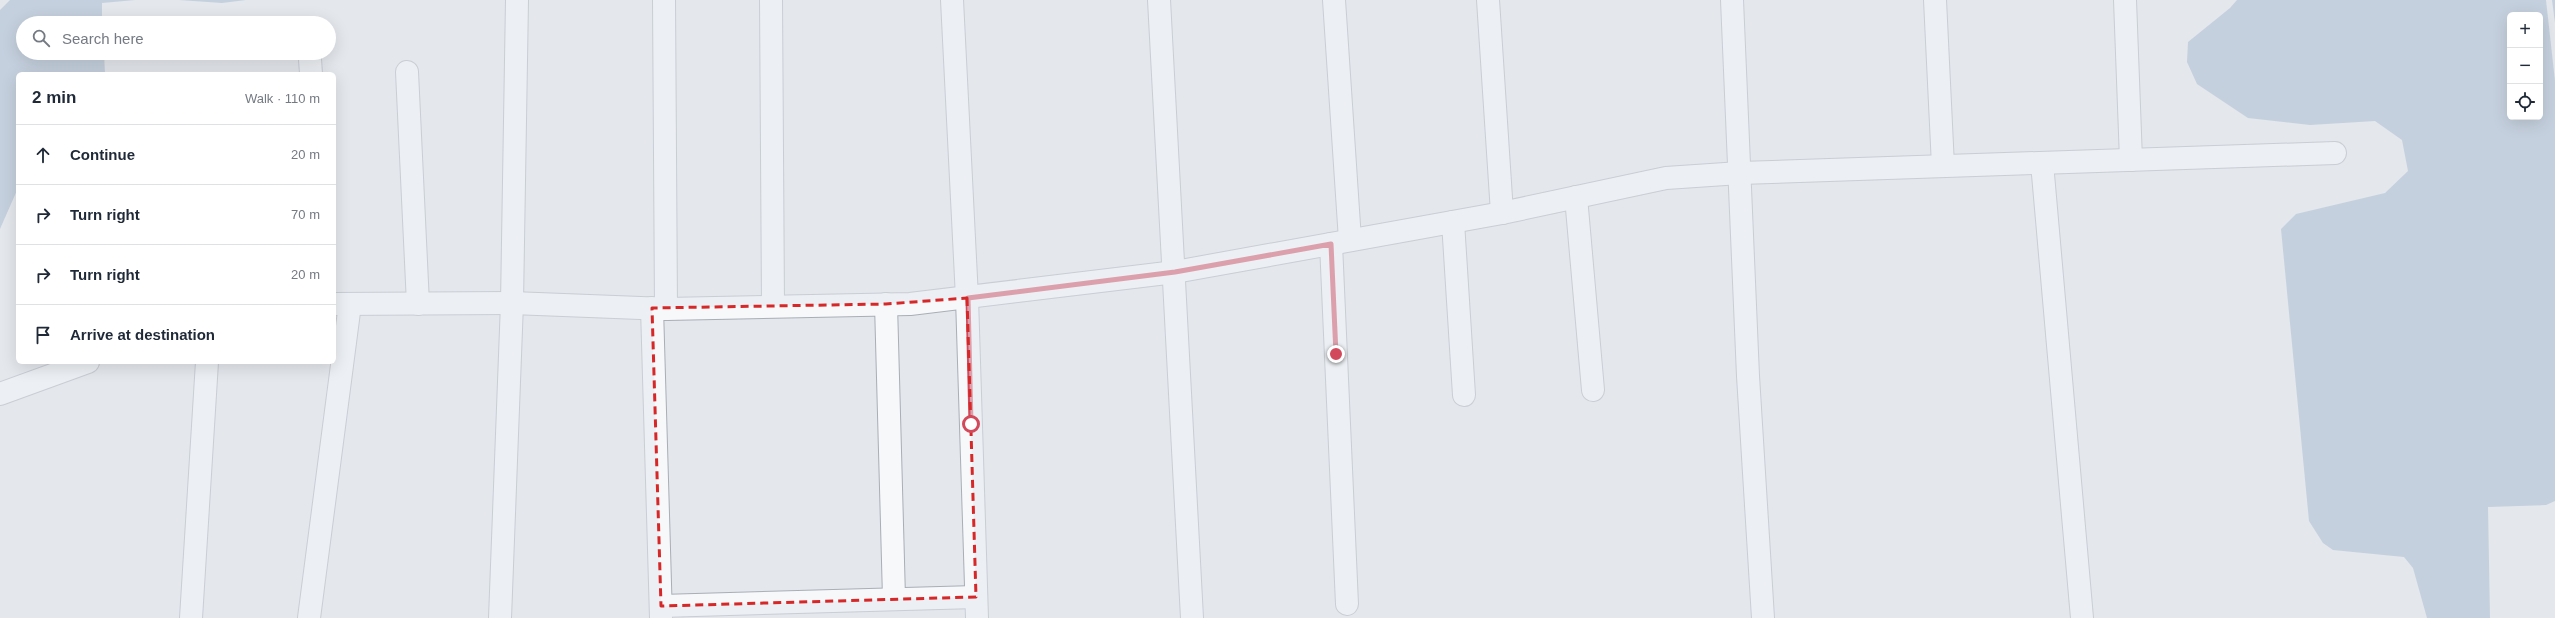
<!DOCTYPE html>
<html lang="en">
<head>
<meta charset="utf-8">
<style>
	body { margin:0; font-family:Arial,sans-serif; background:#f6f6f7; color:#1f2937 }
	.controls { position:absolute; right:12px; top:12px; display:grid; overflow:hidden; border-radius:6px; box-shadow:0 4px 16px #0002 }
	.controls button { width:36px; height:36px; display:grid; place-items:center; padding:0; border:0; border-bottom:1px solid #e0e1e3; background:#fff; color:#1f2937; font:20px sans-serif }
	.stop { position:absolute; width:12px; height:12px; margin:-9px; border:3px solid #d1495b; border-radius:50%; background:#fff }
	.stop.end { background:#d1495b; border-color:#fff; box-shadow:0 1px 4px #0008 }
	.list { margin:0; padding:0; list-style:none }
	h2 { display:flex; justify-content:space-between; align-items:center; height:52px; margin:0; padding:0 16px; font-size:17px }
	h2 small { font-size:13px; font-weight:400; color:#747a83 }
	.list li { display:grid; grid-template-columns:26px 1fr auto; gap:12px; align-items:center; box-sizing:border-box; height:60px; padding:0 16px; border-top:1px solid #e0e1e3 }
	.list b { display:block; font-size:15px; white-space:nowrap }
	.list em { font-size:13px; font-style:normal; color:#747a83 }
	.icon { flex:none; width:22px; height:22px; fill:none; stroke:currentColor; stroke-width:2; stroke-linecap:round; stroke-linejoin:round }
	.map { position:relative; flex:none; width:2555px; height:618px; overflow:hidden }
	.search { position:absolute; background:#fff; box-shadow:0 4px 16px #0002; left:16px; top:16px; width:320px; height:44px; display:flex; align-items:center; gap:10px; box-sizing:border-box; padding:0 14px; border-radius:22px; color:#747a83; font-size:15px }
	.panel { position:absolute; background:#fff; box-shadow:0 4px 16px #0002; left:16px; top:72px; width:320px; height:292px; border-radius:6px }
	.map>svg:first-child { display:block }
</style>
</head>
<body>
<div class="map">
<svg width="2555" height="618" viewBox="0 0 2555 618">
	<rect width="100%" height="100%" fill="#e4e7ec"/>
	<g fill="#9fb4cc" fill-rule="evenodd">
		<path d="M 10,0 L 135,0 L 102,3 L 102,23 L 23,23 L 23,53 L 104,53 L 105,74 L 18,74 L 18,188 L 0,229 L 0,10 Z"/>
		<path d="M 179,0 L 246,0 L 222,3 Z"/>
		<path d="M 2237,0 L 2555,0 L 2555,501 L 2546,505 L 2488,507 L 2490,618 L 2427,618 L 2413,568 L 2404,557 L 2333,550 L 2323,543 L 2309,521 L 2281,229 L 2296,214 L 2385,193 L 2408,171 L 2402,140 L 2375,121 L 2310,125 L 2248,118 L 2197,84 L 2187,62 L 2188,42 L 2230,8 ZM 2510,15 L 2540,15 L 2540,117 L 2510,117 Z"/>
	</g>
	<path fill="#e4e7ec" d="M 2546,0 L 2552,0 L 2555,23 L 2555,81 Z"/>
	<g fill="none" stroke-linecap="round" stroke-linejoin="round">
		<g stroke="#a9aeb7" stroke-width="24">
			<g id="minor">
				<path d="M 664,0 L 666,309"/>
				<path d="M 771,0 L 773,305"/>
				<path d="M 952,0 L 967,298 L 977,618"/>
				<path d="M 1159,0 L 1192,618"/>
				<path d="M 1334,0 L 1350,240"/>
				<path d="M 1488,0 L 1502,213"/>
				<path d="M 1732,0 L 1748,376 L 1763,618"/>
				<path d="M 1935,0 L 1943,166"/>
				<path d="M 2125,0 L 2131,160"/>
				<path d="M 310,59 L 311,74"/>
				<path d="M 407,72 L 418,304"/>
				<path d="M 2042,163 L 2082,618"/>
				<path d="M 1576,197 L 1593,390"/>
				<path d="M 1453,222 L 1464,395"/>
				<path d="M 1331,244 L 1347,604"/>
				<path d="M 334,304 L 512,303 L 666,309 L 910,304 L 1175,272 L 1502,213 L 1666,178 L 1740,173 L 2335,153"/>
				<path d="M 886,304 L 894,598"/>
				<path d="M 652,308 L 661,618"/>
				<path d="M 0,394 L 88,362"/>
				<path d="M 661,606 L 976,597"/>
				<path d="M 191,618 L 207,362"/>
				<path d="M 309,618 L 350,304"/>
				<path d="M 500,618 L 512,303 L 517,0"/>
			</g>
		</g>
		<use href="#minor" stroke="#f7f8fa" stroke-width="22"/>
	</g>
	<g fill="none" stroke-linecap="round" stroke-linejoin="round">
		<path stroke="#d1495b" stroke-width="5" d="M 971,424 L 968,298 L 1175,272 L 1331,244 L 1336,354"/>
	</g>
	<path d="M0 0H2555V618H0ZM 967,298 L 976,597 L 661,606 L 652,308 L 886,304 Z" fill="#e4e7ec" fill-opacity=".55" fill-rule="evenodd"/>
	<path fill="none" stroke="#d62828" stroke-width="3" stroke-dasharray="8 5" stroke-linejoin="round" d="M 967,298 L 976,597 L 661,606 L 652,308 L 886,304 Z"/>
</svg>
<div class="controls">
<button>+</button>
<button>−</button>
<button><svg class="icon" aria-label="locate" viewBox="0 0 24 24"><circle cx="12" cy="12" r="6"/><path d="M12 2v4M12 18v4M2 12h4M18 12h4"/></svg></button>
</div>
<div class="stop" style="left:971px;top:424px"></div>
<div class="stop end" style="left:1336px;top:354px"></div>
<div class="search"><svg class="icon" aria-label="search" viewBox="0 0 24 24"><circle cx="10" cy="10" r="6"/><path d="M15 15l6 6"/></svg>Search here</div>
<section class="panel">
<h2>2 min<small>Walk · 110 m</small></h2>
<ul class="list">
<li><svg class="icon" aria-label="ahead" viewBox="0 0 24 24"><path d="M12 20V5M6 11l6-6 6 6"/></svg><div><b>Continue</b></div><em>20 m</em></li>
<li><svg class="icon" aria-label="right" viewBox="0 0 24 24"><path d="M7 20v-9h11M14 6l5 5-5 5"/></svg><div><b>Turn right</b></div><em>70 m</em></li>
<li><svg class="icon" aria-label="right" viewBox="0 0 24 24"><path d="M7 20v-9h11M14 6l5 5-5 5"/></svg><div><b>Turn right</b></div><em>20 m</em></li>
<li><svg class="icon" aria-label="arrive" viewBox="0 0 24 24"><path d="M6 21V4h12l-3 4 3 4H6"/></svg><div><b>Arrive at destination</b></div></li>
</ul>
</section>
</div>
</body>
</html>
